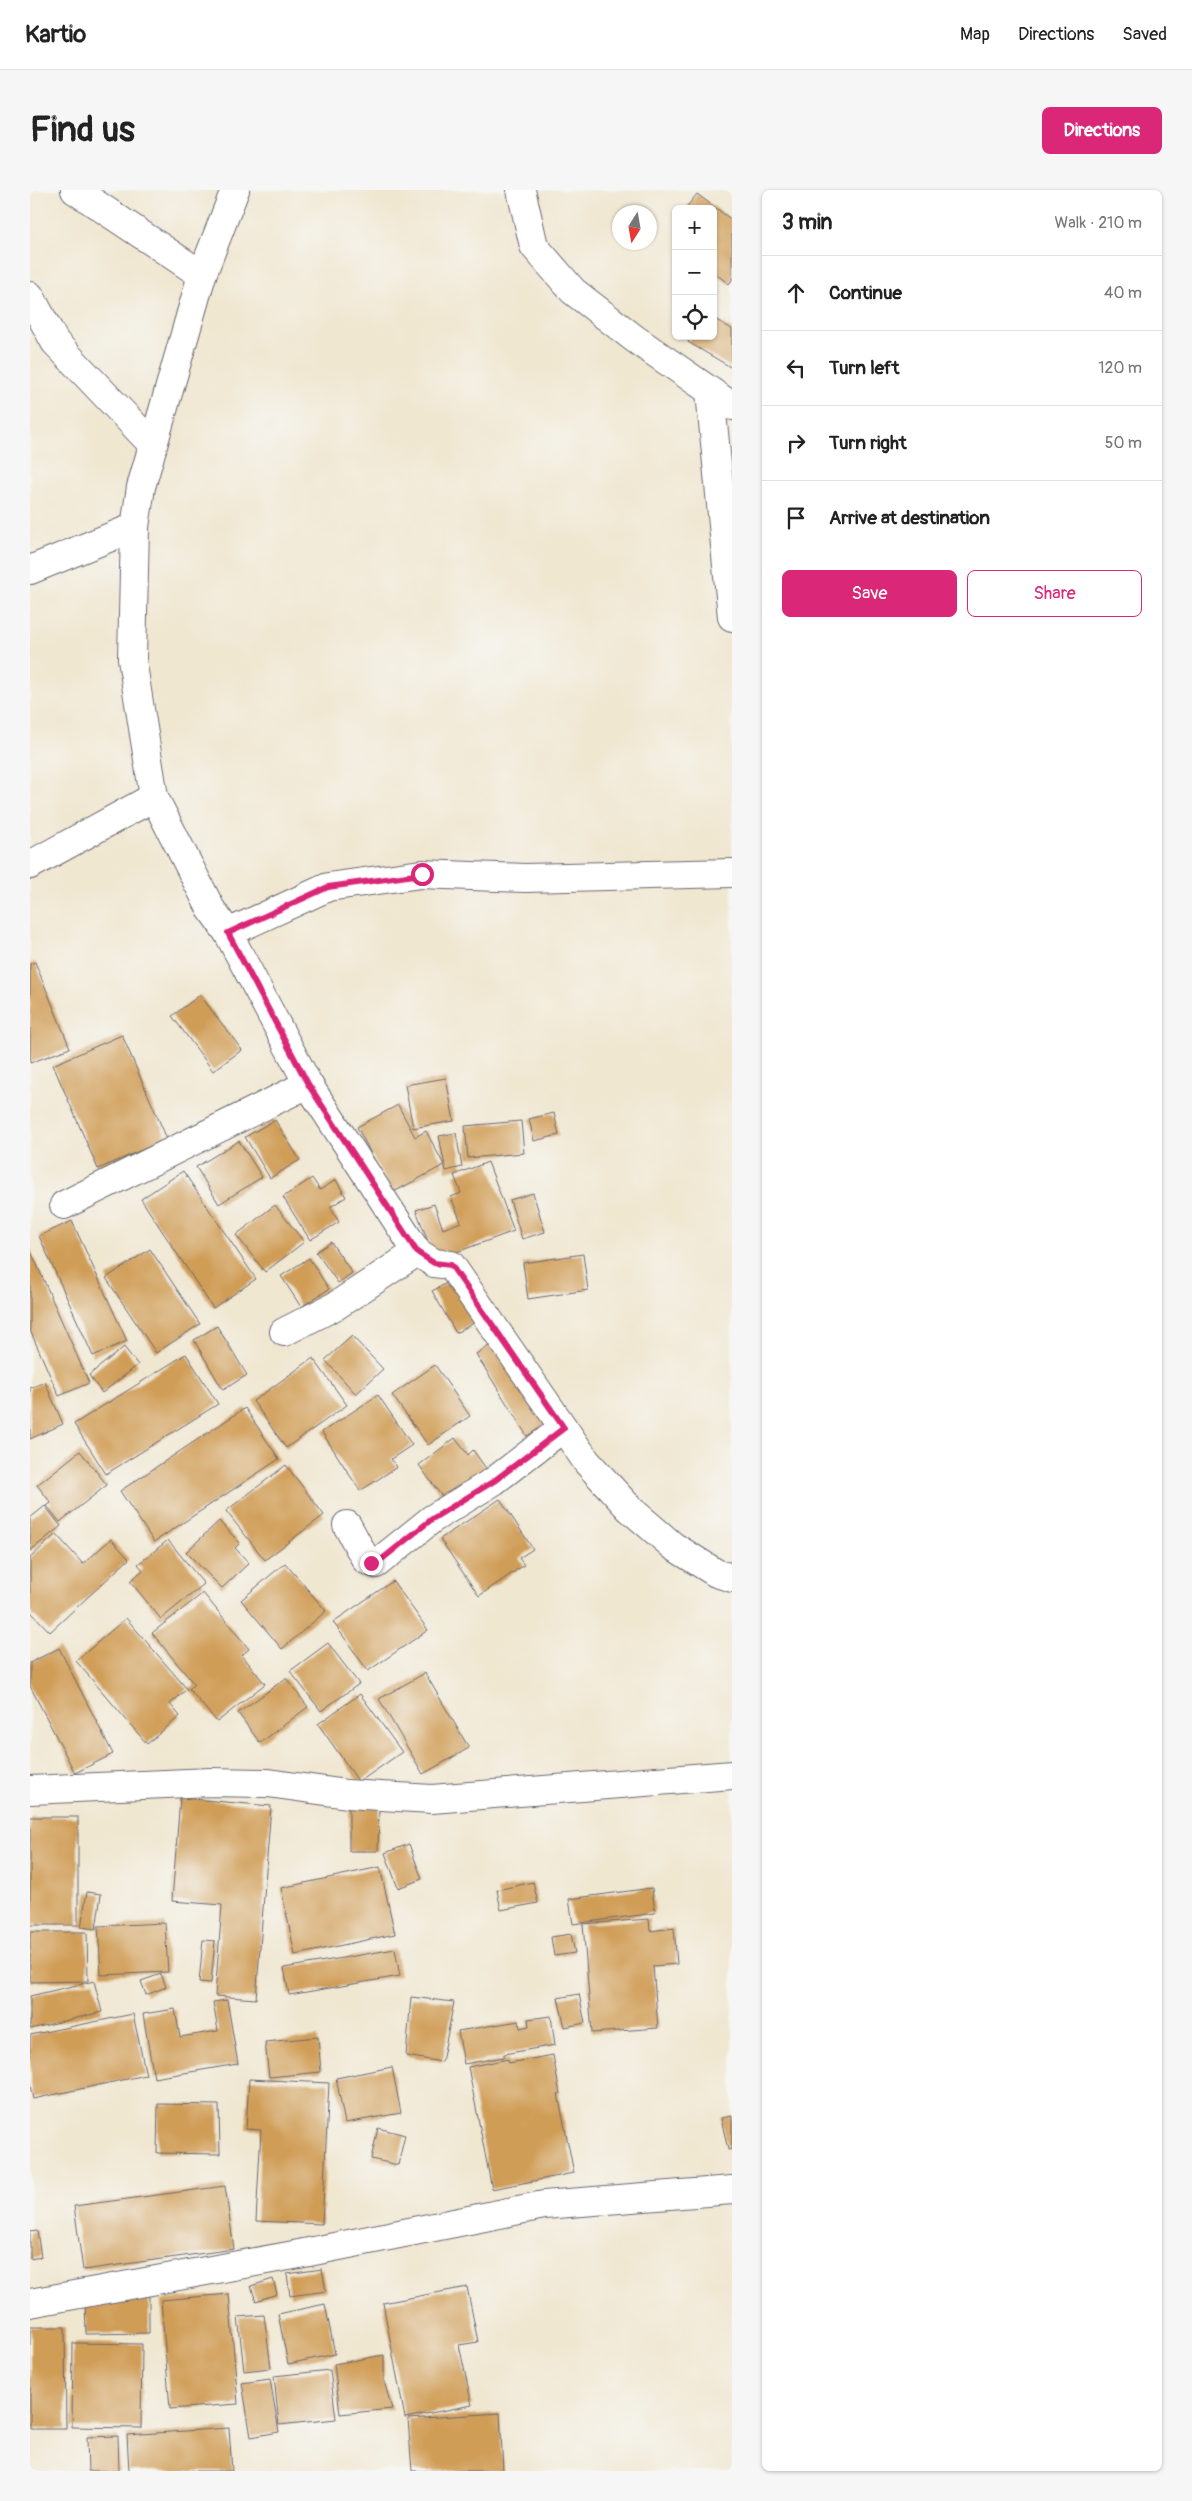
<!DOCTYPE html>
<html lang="en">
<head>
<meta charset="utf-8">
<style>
	body { margin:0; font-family:Pangolin,sans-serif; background:#f6f6f6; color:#222 }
	.controls { position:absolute; right:15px; top:15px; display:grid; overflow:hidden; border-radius:8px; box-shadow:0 1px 4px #0004 }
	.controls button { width:45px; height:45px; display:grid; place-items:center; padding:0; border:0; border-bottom:1px solid #e0e0e0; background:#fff; color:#222; font:25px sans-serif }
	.compass { position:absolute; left:582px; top:15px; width:45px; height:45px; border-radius:50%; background:#fff; box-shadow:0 1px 4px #0004; rotate:191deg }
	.stop { position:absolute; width:15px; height:15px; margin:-11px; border:4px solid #db2777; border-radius:50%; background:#fff }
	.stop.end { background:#db2777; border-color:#fff; box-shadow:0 1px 5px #0008 }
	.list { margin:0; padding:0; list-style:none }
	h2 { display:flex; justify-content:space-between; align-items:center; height:65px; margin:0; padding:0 20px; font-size:21px }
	h2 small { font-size:16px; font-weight:400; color:#767676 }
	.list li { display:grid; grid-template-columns:32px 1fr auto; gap:15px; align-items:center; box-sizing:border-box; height:75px; padding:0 20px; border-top:1px solid #e0e0e0 }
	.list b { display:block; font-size:19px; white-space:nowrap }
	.list em { font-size:16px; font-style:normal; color:#767676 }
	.actions { display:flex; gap:10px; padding:15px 20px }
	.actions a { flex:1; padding:11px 0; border:1px solid #db2777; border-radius:8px; text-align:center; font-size:18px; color:#db2777 }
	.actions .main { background:#db2777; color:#fff }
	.icon { flex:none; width:28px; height:28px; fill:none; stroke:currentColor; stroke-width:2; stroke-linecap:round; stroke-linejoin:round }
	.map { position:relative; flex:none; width:702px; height:2281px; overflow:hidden; border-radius:8px }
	header { display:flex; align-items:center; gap:30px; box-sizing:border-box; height:70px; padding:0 25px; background:#fff; border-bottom:1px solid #e0e0e0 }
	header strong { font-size:24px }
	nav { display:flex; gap:28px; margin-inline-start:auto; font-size:18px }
	.intro { display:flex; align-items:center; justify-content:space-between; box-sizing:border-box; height:120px; padding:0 30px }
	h1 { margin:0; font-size:35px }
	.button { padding:12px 22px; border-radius:8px; background:#db2777; color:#fff; font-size:18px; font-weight:700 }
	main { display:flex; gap:30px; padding:0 30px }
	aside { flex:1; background:#fff; border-radius:8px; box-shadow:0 1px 4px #0004 }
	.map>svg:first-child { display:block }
</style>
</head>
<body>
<header>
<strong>Kartio</strong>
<nav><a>Map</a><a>Directions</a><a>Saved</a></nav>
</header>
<div class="intro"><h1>Find us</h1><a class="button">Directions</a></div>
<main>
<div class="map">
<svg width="702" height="2281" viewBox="0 0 702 2281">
	<rect width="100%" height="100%" fill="#f6f6f2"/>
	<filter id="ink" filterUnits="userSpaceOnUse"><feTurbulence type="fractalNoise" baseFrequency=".02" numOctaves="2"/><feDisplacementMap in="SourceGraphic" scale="10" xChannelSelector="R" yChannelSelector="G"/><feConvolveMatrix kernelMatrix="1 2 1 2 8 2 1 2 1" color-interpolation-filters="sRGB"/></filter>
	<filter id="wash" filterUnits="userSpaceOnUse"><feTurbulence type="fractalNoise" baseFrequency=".0096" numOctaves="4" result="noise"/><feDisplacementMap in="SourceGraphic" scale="20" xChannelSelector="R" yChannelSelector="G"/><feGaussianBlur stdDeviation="1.12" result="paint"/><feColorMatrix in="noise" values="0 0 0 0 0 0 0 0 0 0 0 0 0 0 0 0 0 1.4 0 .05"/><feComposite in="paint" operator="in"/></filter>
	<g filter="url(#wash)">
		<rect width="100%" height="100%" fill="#f0e7d1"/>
		<g id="blocks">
			<g fill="#d09d57">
				<path d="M 667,4 L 702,30 L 702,90 L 699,94 L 683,82 L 683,19 L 655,19 Z"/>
				<path d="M 683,128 L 702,139 L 702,178 L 658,152 L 661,146 L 683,146 Z"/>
				<path d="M 5,772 L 40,858 L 0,873 L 0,774 Z"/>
				<path d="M 170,805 L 212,860 L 183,881 L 142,826 Z"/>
				<path d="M 92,845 L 137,949 L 68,979 L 23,875 Z"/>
				<path d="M 416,888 L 424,931 L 383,938 L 375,895 Z"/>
				<path d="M 368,915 L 385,947 L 396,941 L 414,975 L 362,1003 L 327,937 Z"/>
				<path d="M 524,923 L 529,945 L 504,951 L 499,929 Z"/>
				<path d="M 245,930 L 270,970 L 240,988 L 215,947 Z"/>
				<path d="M 491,931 L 494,963 L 438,968 L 435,936 Z"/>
				<path d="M 426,943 L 432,977 L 416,981 L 409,946 Z"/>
				<path d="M 209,951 L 232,987 L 189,1014 L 166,977 Z"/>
				<path d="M 458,972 L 484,1041 L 405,1070 L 386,1020 L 404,1014 L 413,1039 L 431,1032 L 421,1007 L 431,1003 L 424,985 Z"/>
				<path d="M 153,981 L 226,1089 L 183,1118 L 111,1009 Z"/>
				<path d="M 282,988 L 290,1000 L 306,990 L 316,1007 L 300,1017 L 309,1032 L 280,1050 L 253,1007 Z"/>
				<path d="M 503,1003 L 515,1042 L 492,1049 L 480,1010 Z"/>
				<path d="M 245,1015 L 274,1052 L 235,1082 L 206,1045 Z"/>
				<path d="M 42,1031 L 97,1151 L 63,1166 L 9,1046 Z"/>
				<path d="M 301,1052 L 322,1083 L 308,1093 L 286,1062 Z"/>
				<path d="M 0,1059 L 59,1193 L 29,1206 L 0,1140 Z"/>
				<path d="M 120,1059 L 170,1134 L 126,1163 L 76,1088 Z"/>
				<path d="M 553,1064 L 558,1100 L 498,1109 L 493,1073 Z"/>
				<path d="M 279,1068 L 299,1099 L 271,1117 L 251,1086 Z"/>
				<path d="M 426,1088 L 449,1130 L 426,1143 L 402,1101 Z"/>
				<path d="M 187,1136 L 217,1185 L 193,1200 L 164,1150 Z"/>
				<path d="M 322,1146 L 353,1179 L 326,1204 L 295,1170 Z"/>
				<path d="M 467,1151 L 517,1234 L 497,1246 L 446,1164 Z"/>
				<path d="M 94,1157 L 108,1175 L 72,1203 L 59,1185 Z"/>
				<path d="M 156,1164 L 188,1214 L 76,1284 L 44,1234 Z"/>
				<path d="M 283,1168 L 317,1215 L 256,1258 L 223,1211 Z"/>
				<path d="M 405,1175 L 440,1226 L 398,1255 L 362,1205 Z"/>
				<path d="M 15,1192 L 33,1234 L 0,1249 L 0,1198 Z"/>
				<path d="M 348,1205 L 382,1255 L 361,1269 L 367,1277 L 330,1301 L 292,1242 Z"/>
				<path d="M 215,1218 L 249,1269 L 124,1352 L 90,1301 Z"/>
				<path d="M 425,1248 L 438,1265 L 443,1260 L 460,1284 L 418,1315 L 389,1275 Z"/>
				<path d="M 50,1261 L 77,1295 L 30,1332 L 17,1316 L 21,1313 L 7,1295 Z"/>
				<path d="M 256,1275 L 294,1325 L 235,1370 L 196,1321 Z"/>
				<path d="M 470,1309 L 503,1359 L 489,1368 L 494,1375 L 449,1406 L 410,1349 Z"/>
				<path d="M 15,1316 L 31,1336 L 0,1361 L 0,1328 Z"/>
				<path d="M 189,1331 L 210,1353 L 205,1358 L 219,1373 L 192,1398 L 156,1362 Z"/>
				<path d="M 26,1344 L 53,1374 L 81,1349 L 99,1369 L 20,1442 L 0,1421 L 0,1368 Z"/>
				<path d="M 138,1350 L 174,1394 L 131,1429 L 100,1391 L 113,1380 L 108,1374 Z"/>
				<path d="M 255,1373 L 296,1421 L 252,1459 L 211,1410 Z"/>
				<path d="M 363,1391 L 398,1440 L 338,1481 L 303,1432 Z"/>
				<path d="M 173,1403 L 219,1459 L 212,1465 L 235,1494 L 187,1532 L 159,1499 L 164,1494 L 122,1443 Z"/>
				<path d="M 96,1428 L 157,1499 L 140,1514 L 150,1526 L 117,1554 L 46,1471 Z"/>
				<path d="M 298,1453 L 329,1494 L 291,1521 L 260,1481 Z"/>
				<path d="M 29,1458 L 83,1564 L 45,1583 L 0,1496 L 0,1473 Z"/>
				<path d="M 395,1483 L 439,1558 L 393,1584 L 349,1509 Z"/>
				<path d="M 256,1488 L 278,1517 L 230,1553 L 208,1523 Z"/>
				<path d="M 330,1504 L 372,1562 L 329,1592 L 288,1534 Z"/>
				<path d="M 150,1608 L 241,1616 L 226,1809 L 185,1806 L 192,1715 L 142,1711 Z"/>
				<path d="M 319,1617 L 349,1617 L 348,1661 L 319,1661 Z"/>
				<rect x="0" y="1627" width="48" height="108"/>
				<path d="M 379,1654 L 392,1689 L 368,1698 L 355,1663 Z"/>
				<path d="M 350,1677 L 365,1744 L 265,1765 L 251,1698 Z"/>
				<path d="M 503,1692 L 508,1713 L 471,1720 L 467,1700 Z"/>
				<path d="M 622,1698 L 625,1723 L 543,1734 L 539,1709 Z"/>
				<path d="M 57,1702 L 71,1704 L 66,1739 L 51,1737 Z"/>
				<path d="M 619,1729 L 620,1741 L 644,1738 L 647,1774 L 623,1776 L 628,1838 L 562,1843 L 553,1734 Z"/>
				<path d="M 135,1733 L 138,1782 L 71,1785 L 68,1736 Z"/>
				<path d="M 0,1742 L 57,1742 L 58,1791 L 0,1792 Z"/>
				<path d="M 541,1744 L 545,1763 L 524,1766 L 521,1747 Z"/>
				<path d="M 173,1750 L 185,1751 L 181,1793 L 169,1792 Z"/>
				<path d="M 365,1759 L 370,1786 L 259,1805 L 254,1778 Z"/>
				<path d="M 131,1784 L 136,1797 L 116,1805 L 111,1791 Z"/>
				<path d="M 64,1791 L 72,1822 L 0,1839 L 0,1806 Z"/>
				<path d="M 549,1804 L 555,1833 L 535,1837 L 528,1808 Z"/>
				<path d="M 381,1807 L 424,1812 L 412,1872 L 376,1866 Z"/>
				<path d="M 197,1810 L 208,1874 L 124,1888 L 113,1824 L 145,1819 L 150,1847 L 188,1841 L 183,1812 Z"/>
				<path d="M 103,1824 L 116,1885 L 3,1909 L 0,1895 L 0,1845 Z"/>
				<path d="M 521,1826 L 525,1855 L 474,1864 L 474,1867 L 434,1874 L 428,1841 L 489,1831 L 490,1838 L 499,1836 L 498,1829 Z"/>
				<path d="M 288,1847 L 291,1882 L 239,1887 L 235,1852 Z"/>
				<path d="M 523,1865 L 530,1904 L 528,1904 L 544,1983 L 462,1999 L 438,1877 L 478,1869 L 479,1873 Z"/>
				<path d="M 362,1877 L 371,1923 L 315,1933 L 306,1888 Z"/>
				<path d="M 219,1889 L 299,1893 L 292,2034 L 226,2031 L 231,1940 L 216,1939 Z"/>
				<path d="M 128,1914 L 189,1915 L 190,1964 L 127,1963 Z"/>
				<path d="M 702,1926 L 702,1959 L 698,1960 L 691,1928 Z"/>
				<path d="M 348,1938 L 375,1945 L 368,1975 L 341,1969 Z"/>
				<path d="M 195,1996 L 204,2059 L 53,2080 L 44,2016 Z"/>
				<path d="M 7,2041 L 11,2067 L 0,2069 L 0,2042 Z"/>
				<path d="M 292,2079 L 296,2101 L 260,2106 L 257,2084 Z"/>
				<path d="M 243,2089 L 247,2104 L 226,2111 L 221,2096 Z"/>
				<path d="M 437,2097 L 448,2152 L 429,2155 L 442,2215 L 375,2228 L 353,2113 Z"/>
				<path d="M 199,2104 L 208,2214 L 140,2219 L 131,2110 Z"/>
				<path d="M 55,2106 L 119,2106 L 119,2143 L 56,2144 Z"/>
				<path d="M 295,2114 L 305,2164 L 258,2174 L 248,2124 Z"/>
				<path d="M 234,2125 L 241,2178 L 214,2181 L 208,2127 Z"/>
				<path d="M 0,2137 L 35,2137 L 36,2239 L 0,2239 Z"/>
				<path d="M 43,2153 L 112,2154 L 111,2238 L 42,2237 Z"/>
				<path d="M 354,2165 L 354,2191 L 362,2219 L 310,2224 L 304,2174 Z"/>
				<path d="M 300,2180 L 306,2229 L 249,2235 L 244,2186 Z"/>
				<path d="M 240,2189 L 249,2242 L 221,2247 L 212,2193 Z"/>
				<path d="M 470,2223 L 473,2281 L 382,2281 L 378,2229 Z"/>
				<path d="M 199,2238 L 202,2281 L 99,2281 L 97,2245 Z"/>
				<path d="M 88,2246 L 89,2281 L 58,2281 L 57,2247 Z"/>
			</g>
		</g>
	</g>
	<g filter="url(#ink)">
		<use href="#blocks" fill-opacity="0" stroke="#6a6770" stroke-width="1"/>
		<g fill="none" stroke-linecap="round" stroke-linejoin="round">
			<g stroke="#6a6770" stroke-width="30">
				<g id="minor">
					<path d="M 45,0 L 172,85"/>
					<path d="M 205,0 L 172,85 L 111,297 L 105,337 L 102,469 L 124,607 L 181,719 L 198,743 L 278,894 L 387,1062 L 404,1073 L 421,1075 L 557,1272 L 600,1319 L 643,1356 L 686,1383 L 702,1388"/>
					<path d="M 491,0 L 504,56 L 543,101 L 605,149 L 702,216"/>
					<path d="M 0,106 L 25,152 L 123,255"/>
					<path d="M 680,202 L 702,427"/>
					<path d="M 0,380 L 105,337"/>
					<path d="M 0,675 L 124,607"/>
					<path d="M 198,743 L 298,697 L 391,684 L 495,688 L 702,683"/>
					<path d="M 34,1015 L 278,894"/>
					<path d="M 254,1142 L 307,1115 L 387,1062"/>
					<path d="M 317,1335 L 336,1370 L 346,1374 L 402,1329 L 464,1291 L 533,1238"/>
					<path d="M 0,1600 L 180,1592 L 238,1593 L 317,1604 L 402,1609 L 702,1585"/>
					<path d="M 0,2113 L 264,2065 L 514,2015 L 702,2000"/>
				</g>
			</g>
			<use href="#minor" stroke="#fff" stroke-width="28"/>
		</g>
	</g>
	<g fill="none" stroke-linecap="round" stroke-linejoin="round" filter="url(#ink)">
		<path stroke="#db2777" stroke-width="6" d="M 341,1373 L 346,1374 L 402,1329 L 464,1291 L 534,1238 L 421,1075 L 404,1073 L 387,1062 L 278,894 L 198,743 L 298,697 L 392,684"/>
	</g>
</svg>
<div class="controls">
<button>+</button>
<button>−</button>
<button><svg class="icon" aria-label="locate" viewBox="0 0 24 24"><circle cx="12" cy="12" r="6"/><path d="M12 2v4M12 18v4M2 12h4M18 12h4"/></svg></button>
</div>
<svg class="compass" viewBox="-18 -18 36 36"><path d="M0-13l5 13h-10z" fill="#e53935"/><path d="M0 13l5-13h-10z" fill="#767676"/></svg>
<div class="stop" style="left:392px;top:684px"></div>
<div class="stop end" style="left:341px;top:1373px"></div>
</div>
<aside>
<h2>3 min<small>Walk · 210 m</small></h2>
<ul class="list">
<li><svg class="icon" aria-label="ahead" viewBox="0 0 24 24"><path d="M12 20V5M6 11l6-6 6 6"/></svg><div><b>Continue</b></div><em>40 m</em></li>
<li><svg class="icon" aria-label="left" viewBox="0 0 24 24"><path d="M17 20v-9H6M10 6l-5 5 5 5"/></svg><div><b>Turn left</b></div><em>120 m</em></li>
<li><svg class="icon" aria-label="right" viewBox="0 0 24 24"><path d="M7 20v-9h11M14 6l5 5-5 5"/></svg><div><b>Turn right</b></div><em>50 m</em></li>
<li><svg class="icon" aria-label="arrive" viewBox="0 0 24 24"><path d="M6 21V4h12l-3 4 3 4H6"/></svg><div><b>Arrive at destination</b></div></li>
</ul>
<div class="actions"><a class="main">Save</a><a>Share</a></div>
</aside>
</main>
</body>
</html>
